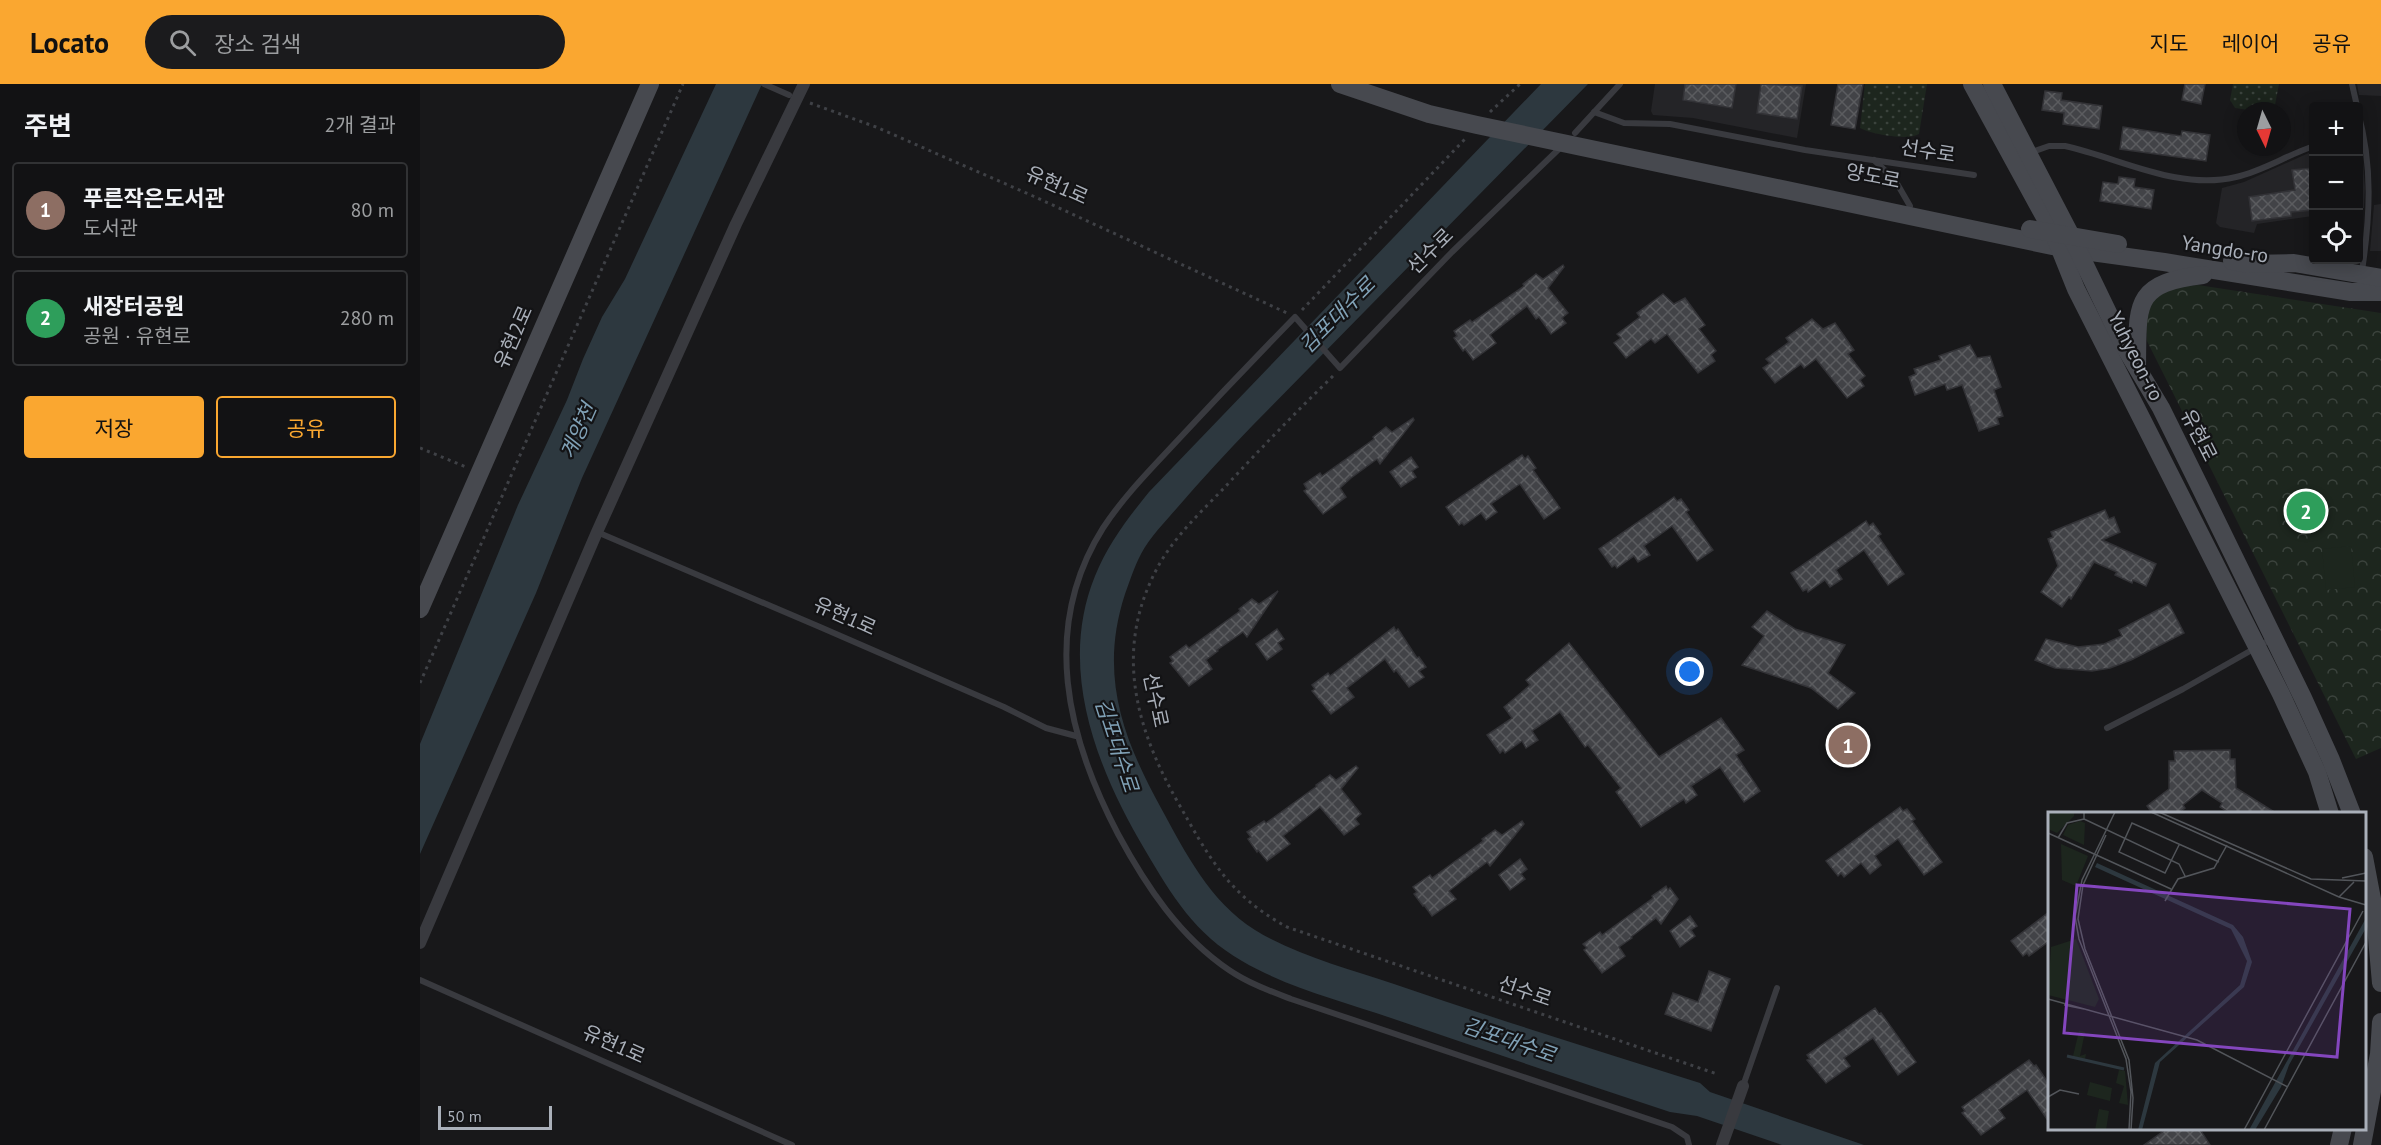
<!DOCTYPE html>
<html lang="ko">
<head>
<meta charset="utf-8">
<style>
	body { margin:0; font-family:"PT Sans","Noto Sans KR",sans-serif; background:#1b1b1d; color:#f1f3f6 }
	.controls { position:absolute; right:18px; top:18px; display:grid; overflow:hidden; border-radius:6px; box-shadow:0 3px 15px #0003 }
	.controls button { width:54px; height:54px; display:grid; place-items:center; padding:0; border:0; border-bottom:2px solid #313234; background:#121214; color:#f1f3f6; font:30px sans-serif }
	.compass { position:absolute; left:1817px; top:18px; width:54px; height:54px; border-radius:50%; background:#121214; box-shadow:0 3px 15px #0003; rotate:175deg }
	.scale { position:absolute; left:18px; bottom:15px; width:114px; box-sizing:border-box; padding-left:6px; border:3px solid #aab0ba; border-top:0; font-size:16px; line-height:21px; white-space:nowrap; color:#aab0ba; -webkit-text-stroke:4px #131315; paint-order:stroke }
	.you { position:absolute; left:1270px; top:588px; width:21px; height:21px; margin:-15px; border:4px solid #fff; border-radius:50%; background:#1a73e8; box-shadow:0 0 0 9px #1a73e833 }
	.badge { display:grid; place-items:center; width:39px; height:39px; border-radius:50%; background:#faa730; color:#fff; font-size:20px; font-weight:700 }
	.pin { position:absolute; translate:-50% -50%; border:3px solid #fff; box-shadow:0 2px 6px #0006 }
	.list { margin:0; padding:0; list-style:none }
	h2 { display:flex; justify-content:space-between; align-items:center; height:78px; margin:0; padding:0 24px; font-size:26px }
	h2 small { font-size:20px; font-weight:400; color:#9c9ea0 }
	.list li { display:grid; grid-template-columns:39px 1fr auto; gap:18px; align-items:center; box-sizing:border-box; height:96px; margin:0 12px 12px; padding:0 12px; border:2px solid #313234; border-radius:6px }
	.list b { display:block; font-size:22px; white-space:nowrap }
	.list p { margin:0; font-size:20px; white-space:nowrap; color:#9c9ea0 }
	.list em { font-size:20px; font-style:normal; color:#9c9ea0 }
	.actions { display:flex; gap:12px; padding:18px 24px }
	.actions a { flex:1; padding:14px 0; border:2px solid #faa730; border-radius:6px; text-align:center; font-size:21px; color:#faa730 }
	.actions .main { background:#faa730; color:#111 }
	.icon { flex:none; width:33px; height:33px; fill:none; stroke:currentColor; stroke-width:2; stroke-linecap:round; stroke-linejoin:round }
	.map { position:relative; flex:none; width:1961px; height:1061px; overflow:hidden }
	header { display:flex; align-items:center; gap:36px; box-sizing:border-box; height:84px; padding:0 30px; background:#faa730; color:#111 }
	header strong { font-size:28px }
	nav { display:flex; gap:33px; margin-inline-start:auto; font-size:21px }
	.search { width:420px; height:54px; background:#1b1b1d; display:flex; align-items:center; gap:15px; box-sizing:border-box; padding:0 21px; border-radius:33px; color:#9c9ea0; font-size:22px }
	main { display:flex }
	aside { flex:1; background:#121214 }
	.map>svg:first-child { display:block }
</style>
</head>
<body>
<header>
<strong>Locato</strong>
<div class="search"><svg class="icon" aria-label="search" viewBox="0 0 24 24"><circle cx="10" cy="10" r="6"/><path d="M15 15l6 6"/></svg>장소 검색</div>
<nav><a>지도</a><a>레이어</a><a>공유</a></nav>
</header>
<main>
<aside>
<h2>주변<small>2개 결과</small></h2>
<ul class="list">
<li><span class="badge" style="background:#8d6e63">1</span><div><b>푸른작은도서관</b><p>도서관</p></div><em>80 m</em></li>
<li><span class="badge" style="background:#2e9e5b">2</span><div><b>새장터공원</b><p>공원 · 유현로</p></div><em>280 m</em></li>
</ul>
<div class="actions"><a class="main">저장</a><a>공유</a></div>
</aside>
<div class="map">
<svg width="1961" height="1061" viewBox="0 0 1961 1061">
	<defs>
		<pattern id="grass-dots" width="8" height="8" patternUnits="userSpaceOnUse" patternTransform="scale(1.5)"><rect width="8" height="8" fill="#1d261e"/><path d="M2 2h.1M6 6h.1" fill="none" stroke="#3b433d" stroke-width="1.8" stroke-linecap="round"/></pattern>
		<pattern id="forest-crowns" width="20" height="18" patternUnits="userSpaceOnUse" patternTransform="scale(1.5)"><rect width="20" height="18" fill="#1d261e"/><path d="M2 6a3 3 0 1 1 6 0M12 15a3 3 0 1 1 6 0" fill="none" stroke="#3b433d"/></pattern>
		<pattern id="building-cross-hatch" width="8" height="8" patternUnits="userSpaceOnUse" patternTransform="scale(1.5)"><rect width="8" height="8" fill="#424347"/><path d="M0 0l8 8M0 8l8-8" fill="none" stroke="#5b5c5f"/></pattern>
	</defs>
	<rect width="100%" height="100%" fill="#18181a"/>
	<g fill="#242427">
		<path d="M 1235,0 L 1386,0 L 1377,54 L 1273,34 L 1233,31 L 1231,27 Z"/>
		<path d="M 1937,0 L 1961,0 L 1961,12 L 1939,11 Z"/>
		<path d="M 1938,56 L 1942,66 L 1945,104 L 1944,124 L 1939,125 Z"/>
		<path d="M 1893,67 L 1893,132 L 1837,140 L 1834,149 L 1800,143 L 1796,139 L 1802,104 L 1824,98 Z"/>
		<path d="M 1961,120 L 1961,167 L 1950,167 L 1954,121 Z"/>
	</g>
	<g fill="url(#grass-dots)">
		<path d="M 1445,0 L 1507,0 L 1499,50 C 1488,57 1451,50 1440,44 Z"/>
		<path d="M 1813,0 L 1859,0 L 1854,26 L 1835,27 L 1815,24 L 1810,16 Z"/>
	</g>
	<path fill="url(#forest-crowns)" d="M 1778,201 L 1961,229 L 1961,664 L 1936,675 L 1727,257 C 1725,240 1727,213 1745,206 C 1755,202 1768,202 1778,201 Z"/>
	<path fill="#1d261e" d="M 1931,462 L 1935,503 L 1906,506 L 1902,465 Z"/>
	<g fill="#2d383f">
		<path d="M 296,0 L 342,0 L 162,394 L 116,509 L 0,770 L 0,660 L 98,421 L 147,316 L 163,275 L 182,233 L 205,195 Z"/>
		<path d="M 1121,0 L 1168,0 L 833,341 C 807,368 782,395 757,424 C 744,439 730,453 721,470 C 714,483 710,497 705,510 C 679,590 702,653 741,724 C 765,768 790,818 835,846 C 875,871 929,885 974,900 C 1076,935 1178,967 1280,999 L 1290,1008 L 1444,1061 L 1362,1061 L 1277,1032 L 1250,1028 C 1157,997 1064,966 971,934 C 922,917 868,904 822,877 C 775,850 752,812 725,766 C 677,685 637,585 675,492 C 688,460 708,434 729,408 Z"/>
	</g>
	<g fill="url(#building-cross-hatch)" stroke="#323236" stroke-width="1.5">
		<path d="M 1265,0 L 1316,0 L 1312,24 L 1263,16 Z"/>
		<path d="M 1341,0 L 1382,2 L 1377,35 L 1337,29 Z"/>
		<path d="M 1418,0 L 1443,0 L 1435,45 L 1411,41 Z"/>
		<path d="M 1765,0 L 1785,0 L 1781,20 L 1762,16 Z"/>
		<path d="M 1625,7 L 1642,9 L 1641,16 L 1682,22 L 1679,45 L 1643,40 L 1644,29 L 1622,26 Z"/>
		<path d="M 1703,43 L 1761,52 L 1762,47 L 1790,51 L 1786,77 L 1700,65 Z"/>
		<path d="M 1893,84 L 1893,126 L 1871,128 L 1871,132 L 1832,137 L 1829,113 L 1875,106 L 1872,86 Z"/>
		<path d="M 1699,93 L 1715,95 L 1714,103 L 1734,106 L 1731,125 L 1680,117 L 1683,98 L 1698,100 Z"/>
		<path d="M 1143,181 L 1144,183 L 1128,204 L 1148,229 L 1142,234 L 1146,239 L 1131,250 L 1119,233 L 1116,235 L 1107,222 L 1070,251 L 1076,259 L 1053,276 L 1045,265 L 1043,267 L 1034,254 L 1037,252 L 1034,247 L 1050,236 L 1052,238 L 1104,202 L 1103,200 L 1116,190 L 1123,195 Z"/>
		<path d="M 1243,210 L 1254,220 L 1265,214 L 1285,241 L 1279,245 L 1296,267 L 1291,271 L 1295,277 L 1278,289 L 1247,250 L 1235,259 L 1231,255 L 1206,274 L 1194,259 L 1201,254 L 1197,250 L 1220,233 L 1217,229 Z"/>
		<path d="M 1392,235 L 1403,245 L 1415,239 L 1434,266 L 1428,270 L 1445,292 L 1440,296 L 1444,302 L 1427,314 L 1396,275 L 1384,284 L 1381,280 L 1355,299 L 1343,284 L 1350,279 L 1346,275 L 1369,258 L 1366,254 Z"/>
		<path d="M 1550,261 L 1557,274 L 1570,272 L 1581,303 L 1574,306 L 1583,332 L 1577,334 L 1579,340 L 1559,347 L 1542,301 L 1527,306 L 1525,300 L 1495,311 L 1489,293 L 1496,290 L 1494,285 L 1521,276 L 1519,272 Z"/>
		<path d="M 993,334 L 994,336 L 960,380 L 957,375 L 931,394 L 920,404 L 926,413 L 903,430 L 884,407 L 887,405 L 884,400 L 900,389 L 902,392 L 954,355 L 953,353 L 966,343 L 972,348 Z"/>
		<path d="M 1102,371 L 1105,375 L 1108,372 L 1116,384 L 1113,386 L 1140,424 L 1124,435 L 1100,400 L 1071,420 L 1077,428 L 1066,436 L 1061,429 L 1044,441 L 1042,439 L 1039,441 L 1026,423 Z"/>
		<path d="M 991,373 L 998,383 L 992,387 L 996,393 L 981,403 L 970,388 Z"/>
		<path d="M 1254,413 L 1257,417 L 1261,415 L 1269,426 L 1266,428 L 1293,466 L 1277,477 L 1252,442 L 1224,462 L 1230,471 L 1218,478 L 1214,472 L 1197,484 L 1195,481 L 1192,483 L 1179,465 Z"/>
		<path d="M 1685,426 L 1689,435 L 1694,433 L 1700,448 L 1682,456 L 1736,480 L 1726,502 L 1713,496 L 1712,499 L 1695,491 L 1697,488 L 1674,478 L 1651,515 L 1649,513 L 1642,523 L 1621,508 L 1638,482 L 1628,455 L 1633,453 L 1631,448 Z"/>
		<path d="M 1446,437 L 1449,442 L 1453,439 L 1461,450 L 1458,452 L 1484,490 L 1468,501 L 1444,466 L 1416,486 L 1422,495 L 1410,503 L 1405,496 L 1388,508 L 1387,505 L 1383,507 L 1371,489 Z"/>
		<path d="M 858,507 L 827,553 L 823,548 L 797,566 L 798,567 L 786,576 L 792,585 L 769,602 L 750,579 L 753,577 L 750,573 L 766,561 L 769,564 L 820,527 L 819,525 L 832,515 L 839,520 Z"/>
		<path d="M 1749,520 L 1764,549 L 1711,576 L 1690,584 L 1672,587 L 1635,584 L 1615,576 L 1626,555 L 1658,563 L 1684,560 L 1702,552 L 1699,546 Z"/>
		<path d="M 1347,527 L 1375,545 L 1425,561 L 1408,589 L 1435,609 L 1418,625 L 1391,604 L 1322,581 L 1344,552 L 1332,543 Z"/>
		<path d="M 974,543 L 976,547 L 978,545 L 997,574 L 999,573 L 1006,583 L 999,587 L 1004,593 L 989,603 L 976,586 L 974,588 L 965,575 L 927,604 L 934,613 L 911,630 L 892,607 L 895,605 L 892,601 L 908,589 L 910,592 Z"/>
		<path d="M 857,545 L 864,555 L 858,559 L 862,565 L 847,576 L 836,560 Z"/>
		<path d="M 1149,559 L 1239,673 L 1301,634 L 1324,666 L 1316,671 L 1340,707 L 1324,718 L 1300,683 L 1271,702 L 1277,711 L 1266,719 L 1264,715 L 1221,743 L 1196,708 L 1201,704 L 1168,661 L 1165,663 L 1140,628 L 1112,647 L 1118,656 L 1106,664 L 1102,657 L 1085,669 L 1083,666 L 1080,669 L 1067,651 L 1092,634 L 1084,623 L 1110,601 L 1106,596 Z"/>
		<path d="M 1810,666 L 1810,675 L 1815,675 L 1816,704 L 1856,729 L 1810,729 L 1800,723 L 1802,719 L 1782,706 L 1763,721 L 1765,724 L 1759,729 L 1732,729 L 1727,722 L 1749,705 L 1749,677 L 1755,677 L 1754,667 Z"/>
		<path d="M 936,682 L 938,684 L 921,705 L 941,730 L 935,735 L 939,740 L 924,751 L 900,723 L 863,752 L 870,760 L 847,777 L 838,766 L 837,768 L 828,755 L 831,753 L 827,748 L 844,737 L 846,739 L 897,702 L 896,701 L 910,691 L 916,696 Z"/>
		<path d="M 1480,723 L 1483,727 L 1487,725 L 1495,735 L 1492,737 L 1522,778 L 1504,791 L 1478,755 L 1455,772 L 1461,781 L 1450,790 L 1441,779 L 1424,793 L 1421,789 L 1418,792 L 1406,777 Z"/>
		<path d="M 1102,737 L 1104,740 L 1070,782 L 1067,778 L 1029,807 L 1036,815 L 1012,832 L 1004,821 L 1003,822 L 994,810 L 997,808 L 993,803 L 1010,791 L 1012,794 L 1063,757 L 1062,755 L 1075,746 L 1082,751 Z"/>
		<path d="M 1100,775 L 1107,785 L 1101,790 L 1105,795 L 1090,806 L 1079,791 Z"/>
		<path d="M 1246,802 L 1248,806 L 1250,804 L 1258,815 L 1241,840 L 1236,834 L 1211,853 L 1212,854 L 1199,863 L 1205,872 L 1182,889 L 1164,866 L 1167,864 L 1163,860 L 1180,848 L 1182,851 L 1233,814 L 1232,812 Z"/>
		<path d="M 1629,828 L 1629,857 L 1609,872 L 1607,869 L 1603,872 L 1591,857 Z"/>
		<path d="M 1270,832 L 1277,842 L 1271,846 L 1275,852 L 1260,863 L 1250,847 Z"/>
		<path d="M 1289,887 L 1310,895 L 1291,947 L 1245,930 L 1253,909 L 1278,918 Z"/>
		<path d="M 1455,924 L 1459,930 L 1461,929 L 1496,978 L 1478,991 L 1453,954 L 1424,974 L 1430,982 L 1406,999 L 1387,976 L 1390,975 L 1387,971 Z"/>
		<path d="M 1609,976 L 1614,982 L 1616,981 L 1629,1000 L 1629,1038 L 1607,1006 L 1579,1026 L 1585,1034 L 1561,1051 L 1542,1029 L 1545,1027 L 1542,1023 Z"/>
		<path d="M 1748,1044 L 1779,1044 L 1790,1061 L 1724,1061 Z"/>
	</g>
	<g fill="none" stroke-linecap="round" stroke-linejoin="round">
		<g stroke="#3f4146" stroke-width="3" stroke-dasharray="3 4.5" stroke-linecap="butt">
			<path d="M 390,19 L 456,43 L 613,112 L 867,229"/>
			<path d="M 1070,28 L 1100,0"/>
			<path d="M 882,226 L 1045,55"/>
			<path d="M 913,292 C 876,328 840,365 805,403 C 783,426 757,450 740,479 C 694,560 713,638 756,715 C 789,773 807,810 867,843 L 1297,990"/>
			<path d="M 0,364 L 46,383"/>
			<path d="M 0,599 L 263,0"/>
		</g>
		<g stroke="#393a3f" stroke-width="6">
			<path d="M 344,0 L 369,11"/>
			<path d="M 1932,0 L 1937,22"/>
			<path d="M 1174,28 L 1204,39 L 1250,40 L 1385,66 L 1554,91"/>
			<path d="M 1938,28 C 1953,82 1950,133 1942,187"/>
			<path d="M 1155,49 L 1200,0"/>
			<path d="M 1142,62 L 1032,168 L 920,284 L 875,233 C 835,274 795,316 756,358 C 730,386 704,412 683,444 C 620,544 647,653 698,750 C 726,802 760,853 809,886 C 828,899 850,907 871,915 L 1252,1043 L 1267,1053 L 1269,1061"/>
			<path d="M 1609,69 L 1629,62 L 1645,62 C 1700,74 1758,107 1816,93 C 1843,87 1867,71 1894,62"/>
			<path d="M 1454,76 L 1475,96 L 1490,122"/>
			<path d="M 177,448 L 400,543 L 584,623 L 626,644 L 656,652"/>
			<path d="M 1687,644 L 1763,605 L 1853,554"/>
			<path d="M 0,896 L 372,1061"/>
			<path d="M 1323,1002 L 1357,904"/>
		</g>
		<g stroke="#393a3f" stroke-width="12">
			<path d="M 0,859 L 177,448 L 316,140 L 384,0"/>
			<path d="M 1302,1061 L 1323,1002"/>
		</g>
		<g stroke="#47494f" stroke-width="18">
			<path d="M 920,0 L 1009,30 L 1057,41 L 1642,164 L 1744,178 L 1931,208 L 1961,208"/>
			<path d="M 1552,0 L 1634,150 L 1656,205 L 1861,610 L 1897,688 L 1910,730"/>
			<path d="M 1572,0 L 1651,152 L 1704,262 L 1741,324 L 1780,403 L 1883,614 L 1911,676 L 1932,730"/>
			<path d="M 1610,145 L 1698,160"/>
			<path d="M 1812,177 L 1827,180 L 1874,179 L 1961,194"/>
			<path d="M 1717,283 C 1718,221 1712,199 1783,191"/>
			<path d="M 0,525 L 230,0"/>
			<path d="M 1944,773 L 1955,831 L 1961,899"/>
			<path d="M 1919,1061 L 1923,1044"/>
			<path d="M 1942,1061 L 1959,970 L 1961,938"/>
		</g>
	</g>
	<g text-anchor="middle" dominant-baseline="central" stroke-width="4.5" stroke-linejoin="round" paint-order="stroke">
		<g font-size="20" fill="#aab0ba" stroke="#131315">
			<text transform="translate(1508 67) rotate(9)">선수로</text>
			<text transform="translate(1453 92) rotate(11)">양도로</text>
			<text transform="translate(637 101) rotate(24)">유현1로</text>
			<text transform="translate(1805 165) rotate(9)">Yangdo-ro</text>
			<text transform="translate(1010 167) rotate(-45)">선수로</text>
			<text transform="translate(93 253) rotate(-66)">유현2로</text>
			<text transform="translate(1716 272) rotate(63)">Yuhyeon-ro</text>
			<text transform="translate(1779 351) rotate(63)">유현로</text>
			<text transform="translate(425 532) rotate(24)">유현1로</text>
			<text transform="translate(736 616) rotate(78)">선수로</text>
			<text transform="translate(1105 907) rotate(19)">선수로</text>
			<text transform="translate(194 960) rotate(24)">유현1로</text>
		</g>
		<g font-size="21" font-style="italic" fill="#80a1b6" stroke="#131315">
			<text transform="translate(917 231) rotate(-45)">김포대수로</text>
			<text transform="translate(158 347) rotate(-66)">계양천</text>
			<text transform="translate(697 661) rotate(72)">김포대수로</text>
			<text transform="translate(1089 956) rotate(19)">김포대수로</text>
		</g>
	</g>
	<g transform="translate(1628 728)">
		<rect width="318" height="318" fill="#18181a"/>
		<path d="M 31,219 L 37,220 L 32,244 L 38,242 L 37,247 L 25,244 ZM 71,258 L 77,259 L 80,293 L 71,291 L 76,274 L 68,271 ZM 51,297 L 61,299 L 58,318 L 47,318 Z" fill="#1d261e"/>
		<path d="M 0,0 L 26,0 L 26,4 L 9,21 L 0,17 ZM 32,9 L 37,11 L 36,33 L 15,23 L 20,13 ZM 13,32 L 40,44 L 28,74 L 14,68 ZM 28,127 L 51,187 L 47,195 L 0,183 L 3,135 Z" fill="#1d261e"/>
		<path d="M 42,270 L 64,276 L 62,289 L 39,283 Z" fill="#1d261e"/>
		<path d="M 49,51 L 185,113 L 195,125 L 204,150 L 196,175 L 112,250 L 94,318 L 90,318 L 107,251 L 192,173 L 199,149 L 183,117 L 47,55 ZM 318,106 L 318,116 L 241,253 L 233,275 L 207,318 L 201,318 Z" fill="#2d383f"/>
		<path fill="none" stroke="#2d383f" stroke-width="3" d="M 19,244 L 76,257"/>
		<path fill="none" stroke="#52555a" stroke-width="1.5" d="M 36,0 L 36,7 L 131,52 L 137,64M 67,0 L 34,68 L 27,105 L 31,127 L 78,247 L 83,280 L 81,318M 103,0 L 291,85 L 318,93M 111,0 L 263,67 L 318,69M 0,21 L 123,77M 58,23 L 35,73 L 30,107 L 37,137 L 81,248 L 85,286 L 83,318M 10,26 L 19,11 L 36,7M 131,33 L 117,61 L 71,40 L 84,11 L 171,50M 294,66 L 318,61M 291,85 L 306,70M 117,89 L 130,67 L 166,56 L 179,33M 0,187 L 149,228 L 240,275M 16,193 L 36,197M 0,207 L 0,285M 0,285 L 12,278 L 31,282M 0,306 L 0,284M 196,318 L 315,99M 216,318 L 318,130"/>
		<path fill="#8446be" fill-opacity="0.15" stroke="#8446be" stroke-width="3" d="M 29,73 L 302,97 L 289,245 L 16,221 Z"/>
		<rect width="318" height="318" fill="none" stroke="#aab0ba" stroke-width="3"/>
	</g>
</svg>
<div class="controls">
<button>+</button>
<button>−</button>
<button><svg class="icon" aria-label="locate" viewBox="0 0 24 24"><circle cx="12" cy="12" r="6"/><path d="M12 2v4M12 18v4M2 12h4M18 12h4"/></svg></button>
</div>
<svg class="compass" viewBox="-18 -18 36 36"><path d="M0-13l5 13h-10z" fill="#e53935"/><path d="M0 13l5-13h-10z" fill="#9c9ea0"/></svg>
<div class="scale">50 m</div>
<div class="you"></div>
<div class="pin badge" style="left:1428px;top:661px;background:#8d6e63">1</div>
<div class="pin badge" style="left:1886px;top:427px;background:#2e9e5b">2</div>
</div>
</main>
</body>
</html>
